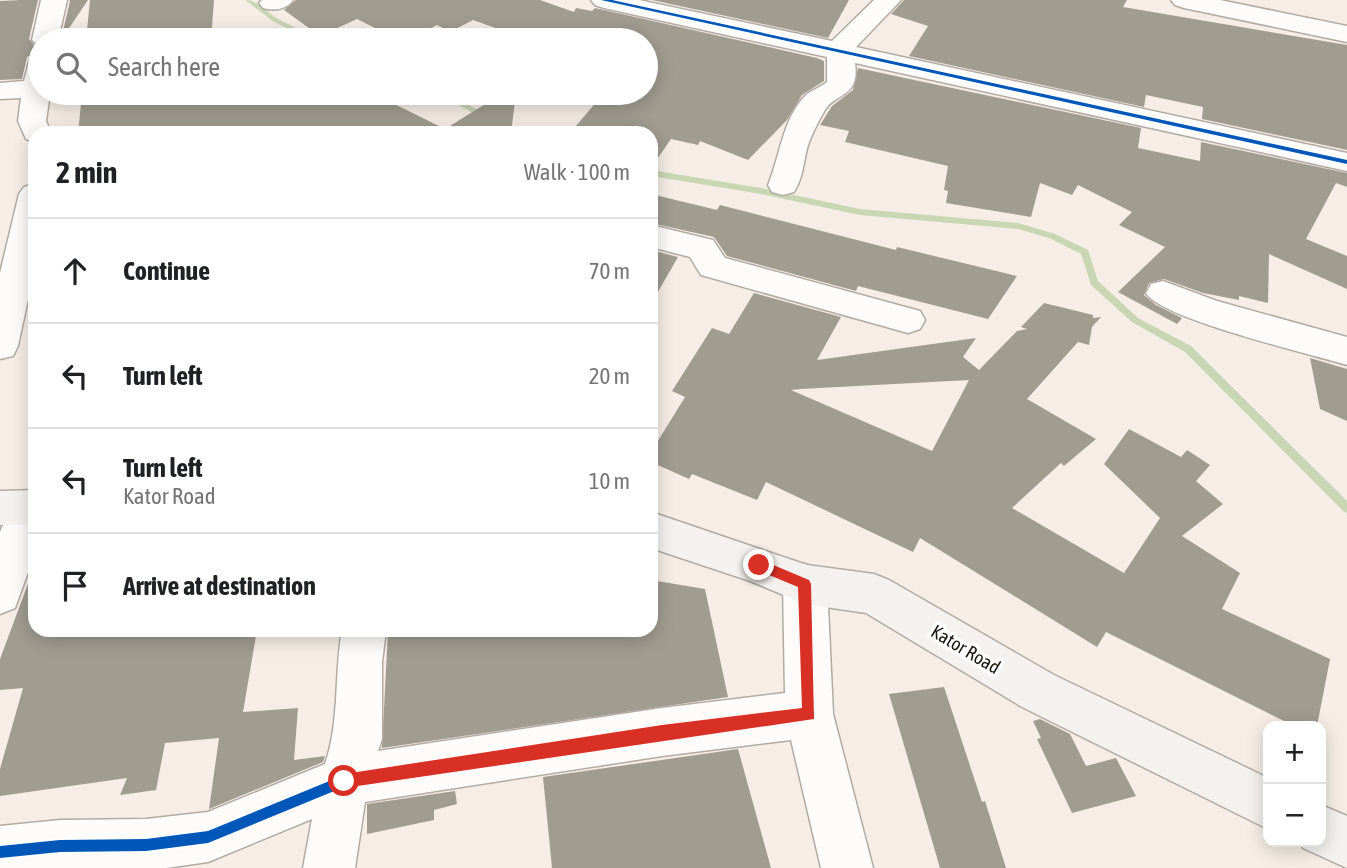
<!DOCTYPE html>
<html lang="en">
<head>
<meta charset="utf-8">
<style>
	body { margin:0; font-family:"Asap Condensed",sans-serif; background:#f2f2f2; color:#202124 }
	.controls { position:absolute; right:21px; bottom:21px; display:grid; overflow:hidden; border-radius:14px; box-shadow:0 4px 18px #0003 }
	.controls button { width:63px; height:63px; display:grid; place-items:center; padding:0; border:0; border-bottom:2px solid #e0e0e0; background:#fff; color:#202124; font:35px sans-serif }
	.stop { position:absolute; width:21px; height:21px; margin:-16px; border:5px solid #d93025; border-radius:50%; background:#fff }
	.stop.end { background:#d93025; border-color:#fff; box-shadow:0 2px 7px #0008 }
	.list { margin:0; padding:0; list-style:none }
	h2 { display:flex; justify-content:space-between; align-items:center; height:91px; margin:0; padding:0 28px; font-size:30px }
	h2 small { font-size:23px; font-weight:400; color:#757577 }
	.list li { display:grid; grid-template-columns:46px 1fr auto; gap:21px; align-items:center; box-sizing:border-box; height:105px; padding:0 28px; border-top:2px solid #e0e0e0 }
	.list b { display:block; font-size:26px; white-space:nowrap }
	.list p { margin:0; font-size:23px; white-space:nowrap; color:#757577 }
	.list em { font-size:23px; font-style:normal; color:#757577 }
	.icon { flex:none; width:38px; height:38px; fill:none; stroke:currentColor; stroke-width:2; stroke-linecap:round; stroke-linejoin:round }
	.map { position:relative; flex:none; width:1347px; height:868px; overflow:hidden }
	.search { position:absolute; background:#fff; box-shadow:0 4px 18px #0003; left:28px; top:28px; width:630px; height:77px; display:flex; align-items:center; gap:18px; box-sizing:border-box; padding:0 24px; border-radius:38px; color:#757577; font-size:26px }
	.panel { position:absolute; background:#fff; box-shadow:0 4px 18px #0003; left:28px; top:126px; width:630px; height:511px; border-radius:21px }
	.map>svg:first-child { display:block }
</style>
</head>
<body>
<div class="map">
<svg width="1347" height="868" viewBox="0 0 1347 868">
	<rect width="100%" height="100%" fill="#f6eee6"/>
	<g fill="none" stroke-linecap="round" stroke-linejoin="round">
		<g fill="#c9d6b4" fill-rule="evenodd">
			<path d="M 245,0 C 259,0 267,14 280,20 C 292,27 304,30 316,40 L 308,40 L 295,32 L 274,22 Z"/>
			<path d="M 437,93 L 446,93 L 489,116 L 488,118 L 482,118 Z"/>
			<path d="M 497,121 L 503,121 L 523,133 L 513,133 L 497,125 Z"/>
			<path d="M 651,170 L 761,188 L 860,209 L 1018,223 L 1055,234 L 1088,250 L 1098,281 L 1138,318 L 1191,346 L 1347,501 L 1347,513 L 1343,511 L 1185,352 L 1132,322 L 1091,285 L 1081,254 L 1049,238 L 1018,229 L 860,215 L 761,194 L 651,176 Z"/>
		</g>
	</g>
	<g fill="#a19c90" fill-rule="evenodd">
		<path d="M 20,0 L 38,0 L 29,39 L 40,52 L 27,57 L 22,79 L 0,80 L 0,1 Z"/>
		<path d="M 69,0 L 88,0 L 61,40 L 70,1 Z"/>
		<path d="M 90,0 L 214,0 L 211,40 L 86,40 Z"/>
		<path d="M 296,0 L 540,0 L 574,12 L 576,8 L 592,11 L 595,8 L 817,58 L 824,61 L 824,81 L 802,95 L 787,120 L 748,160 L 700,141 L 698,145 L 671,139 L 651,168 L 651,133 L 570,133 L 604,93 L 646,93 L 647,40 L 529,40 L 473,20 L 450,32 L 437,25 L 422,33 L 414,29 L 397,39 L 357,19 L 320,36 L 284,10 Z"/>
		<path d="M 652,0 L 849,0 L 828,38 Z"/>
		<path d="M 904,0 L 1127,0 L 1123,7 L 1347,45 L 1347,150 L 1202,119 L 1203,107 L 1146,95 L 1144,107 L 909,56 L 928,26 L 891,14 Z"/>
		<path d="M 858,68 L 1141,128 L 1138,148 L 1200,161 L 1201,142 L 1347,173 L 1347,187 L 1336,183 L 1306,239 L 1347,256 L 1347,289 L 1269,254 L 1268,303 L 1239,296 L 1239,300 L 1203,293 L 1164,279 L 1149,283 L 1144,295 L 1156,305 L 1182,318 L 1177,324 L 1118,292 L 1165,247 L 1119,225 L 1132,212 L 1078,185 L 1072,195 L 1040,183 L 1031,217 L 946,203 L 948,191 L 944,190 L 948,166 L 845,142 L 849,131 L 820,125 L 832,106 L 853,90 Z"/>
		<path d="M 91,93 L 372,93 L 445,129 L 503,93 L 516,93 L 511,133 L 78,133 L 81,104 L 89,104 Z"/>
		<path d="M 651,194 L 717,210 L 720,205 L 896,250 L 897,247 L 1017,276 L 988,319 L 858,286 L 856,291 L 727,256 L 714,237 L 651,223 Z"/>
		<path d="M 651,250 L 678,257 L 651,304 Z"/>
		<path d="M 754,293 L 841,317 L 817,360 L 976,338 L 963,357 L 979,370 L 1017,331 L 1027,329 L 1021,327 L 1044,303 L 1093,315 L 1093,318 L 1101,317 L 1092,327 L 1089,345 L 1078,342 L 1027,399 L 1096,439 L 1064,466 L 1061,463 L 1012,508 L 1124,573 L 1160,518 L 1104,464 L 1129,429 L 1181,457 L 1187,450 L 1210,465 L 1196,481 L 1223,504 L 1182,536 L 1240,573 L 1222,609 L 1330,659 L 1317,726 L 1294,726 L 1106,632 L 1097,647 L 920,538 L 913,552 L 766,482 L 757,500 L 692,474 L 689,479 L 651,462 L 651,452 L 685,397 L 672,391 L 712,328 L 729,334 ZM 969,380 L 932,451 L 791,390 L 801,389 Z"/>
		<path d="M 1310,358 L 1347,369 L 1347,421 L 1320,409 Z"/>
		<path d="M 32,573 L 35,574 L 35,630 L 257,630 L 243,712 L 298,708 L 294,760 L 325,756 L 323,762 L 209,809 L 219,738 L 165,743 L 156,790 L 120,795 L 127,778 L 0,796 L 0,769 L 23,688 L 0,690 L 0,659 Z"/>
		<path d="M 651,580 L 705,589 L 728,697 L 382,748 L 388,630 L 651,630 Z"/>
		<path d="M 944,687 L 982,802 L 985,801 L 1006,868 L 940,868 L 889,694 Z"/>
		<path d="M 1040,719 L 1070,734 L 1086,766 L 1116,758 L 1136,796 L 1072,813 L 1037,739 L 1041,738 L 1033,721 Z"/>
		<path d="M 738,749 L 771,868 L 552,868 L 543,777 Z"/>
		<path d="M 455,791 L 457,804 L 434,810 L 434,820 L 367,834 L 367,804 Z"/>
	</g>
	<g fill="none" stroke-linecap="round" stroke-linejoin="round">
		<g stroke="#b2aba4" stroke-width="3">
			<g id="street">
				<path d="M 41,0 L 67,0 L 58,40 L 40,40 L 40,47 L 32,40 Z"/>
				<path d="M 262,0 L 293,0 C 286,10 274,11 263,8 L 259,3 Z"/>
				<path d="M 591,0 L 639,0 L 832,41 L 874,0 L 901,0 L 856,47 L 1347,153 L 1347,171 L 855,63 C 860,98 836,92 825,110 C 819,120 812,134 808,145 C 803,162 804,176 794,192 L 783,195 L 772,192 L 768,185 C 780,157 782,121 804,97 C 809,91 820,88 827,82 L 827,57 L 604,8 L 595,5 Z"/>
				<path d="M 1171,0 L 1220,0 L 1347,26 L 1347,42 L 1184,8 L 1175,5 Z"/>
				<path d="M 40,56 L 40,93 L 50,93 L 46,121 L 51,133 L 35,133 L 35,142 L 26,139 L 18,121 L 21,98 L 0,99 L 0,83 L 24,81 L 30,58 Z"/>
				<path d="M 35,184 L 35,266 L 18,346 L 13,356 L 0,359 L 0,273 L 19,194 L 24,187 Z"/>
				<path d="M 651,225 L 713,240 L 725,258 L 920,311 L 925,320 L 920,329 L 908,333 L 701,275 L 690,257 L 651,247 Z"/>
				<path d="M 1163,281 L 1217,301 L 1347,337 L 1347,365 C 1311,354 1161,319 1146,293 L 1151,284 Z"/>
				<path d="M 29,491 L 35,493 L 35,553 L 15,608 L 0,614 L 0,532 L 15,496 Z"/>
				<path d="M 805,564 L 820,570 L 827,584 L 833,714 L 873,868 L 821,868 L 791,740 L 662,756 L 365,802 L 355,868 L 303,868 L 312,819 L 208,862 L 166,868 L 0,868 L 0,826 L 60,820 L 146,819 L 208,812 L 325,764 C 340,721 334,675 342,630 L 386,630 L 382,662 L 382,739 L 378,751 L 662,708 L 785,693 L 783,584 L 790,570 Z"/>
			</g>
		</g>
		<g stroke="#b2aba4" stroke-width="3">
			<g id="secondary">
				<path d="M 35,490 L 35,524 L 0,525 L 0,491 Z"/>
				<path d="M 651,512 L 807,565 L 874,574 L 889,580 L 1054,675 L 1268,778 L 1268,829 L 1022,707 L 866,613 L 805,604 L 750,581 L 651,548 Z"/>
				<path d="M 1321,805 L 1347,816 L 1347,868 L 1303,848 L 1300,842 L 1321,842 Z"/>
			</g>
		</g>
		<use href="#street" fill="#fefcfb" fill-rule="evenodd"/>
		<use href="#secondary" fill="#f4f1ee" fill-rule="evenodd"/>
		<g stroke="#fff" stroke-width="4">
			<g id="cycleway">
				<path d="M 601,0 L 612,0 L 1347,160 L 1347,164 Z"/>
				<path d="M 809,709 L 813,710 L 814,714 L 813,718 L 809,719 L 662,737 L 344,787 L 208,843 L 146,851 L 60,852 L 0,858 L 0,846 L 60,840 L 146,839 L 208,831 L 344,775 L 662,727 Z"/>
			</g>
		</g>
		<use href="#cycleway" fill="#0057b8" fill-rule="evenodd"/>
	</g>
	<path fill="#d93025" d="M 759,559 L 809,580 L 811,584 L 814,719 L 344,788 L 339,786 L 339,776 L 344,774 L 662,725 L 802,708 L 798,587 L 755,569 L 755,561 Z"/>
	<g text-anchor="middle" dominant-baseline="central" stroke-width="7" stroke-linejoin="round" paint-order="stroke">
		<g font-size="19" fill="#1a140d" stroke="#fff">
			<text transform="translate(966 649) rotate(31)">Kator Road</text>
		</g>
	</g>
</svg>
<div class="controls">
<button>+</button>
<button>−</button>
</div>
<div class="stop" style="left:344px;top:781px"></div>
<div class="stop end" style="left:759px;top:565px"></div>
<div class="search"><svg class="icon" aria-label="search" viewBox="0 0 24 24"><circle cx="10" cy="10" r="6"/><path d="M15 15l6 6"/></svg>Search here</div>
<section class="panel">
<h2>2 min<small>Walk · 100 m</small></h2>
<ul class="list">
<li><svg class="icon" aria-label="ahead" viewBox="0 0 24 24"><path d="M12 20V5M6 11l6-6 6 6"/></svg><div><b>Continue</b></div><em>70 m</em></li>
<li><svg class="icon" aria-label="left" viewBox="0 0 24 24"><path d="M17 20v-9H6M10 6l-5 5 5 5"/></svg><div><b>Turn left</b></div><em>20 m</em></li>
<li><svg class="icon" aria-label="left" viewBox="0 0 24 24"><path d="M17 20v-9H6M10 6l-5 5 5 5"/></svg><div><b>Turn left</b><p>Kator Road</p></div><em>10 m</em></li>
<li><svg class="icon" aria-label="arrive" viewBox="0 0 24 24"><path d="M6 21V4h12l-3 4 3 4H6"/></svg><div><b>Arrive at destination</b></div></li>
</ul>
</section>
</div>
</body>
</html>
